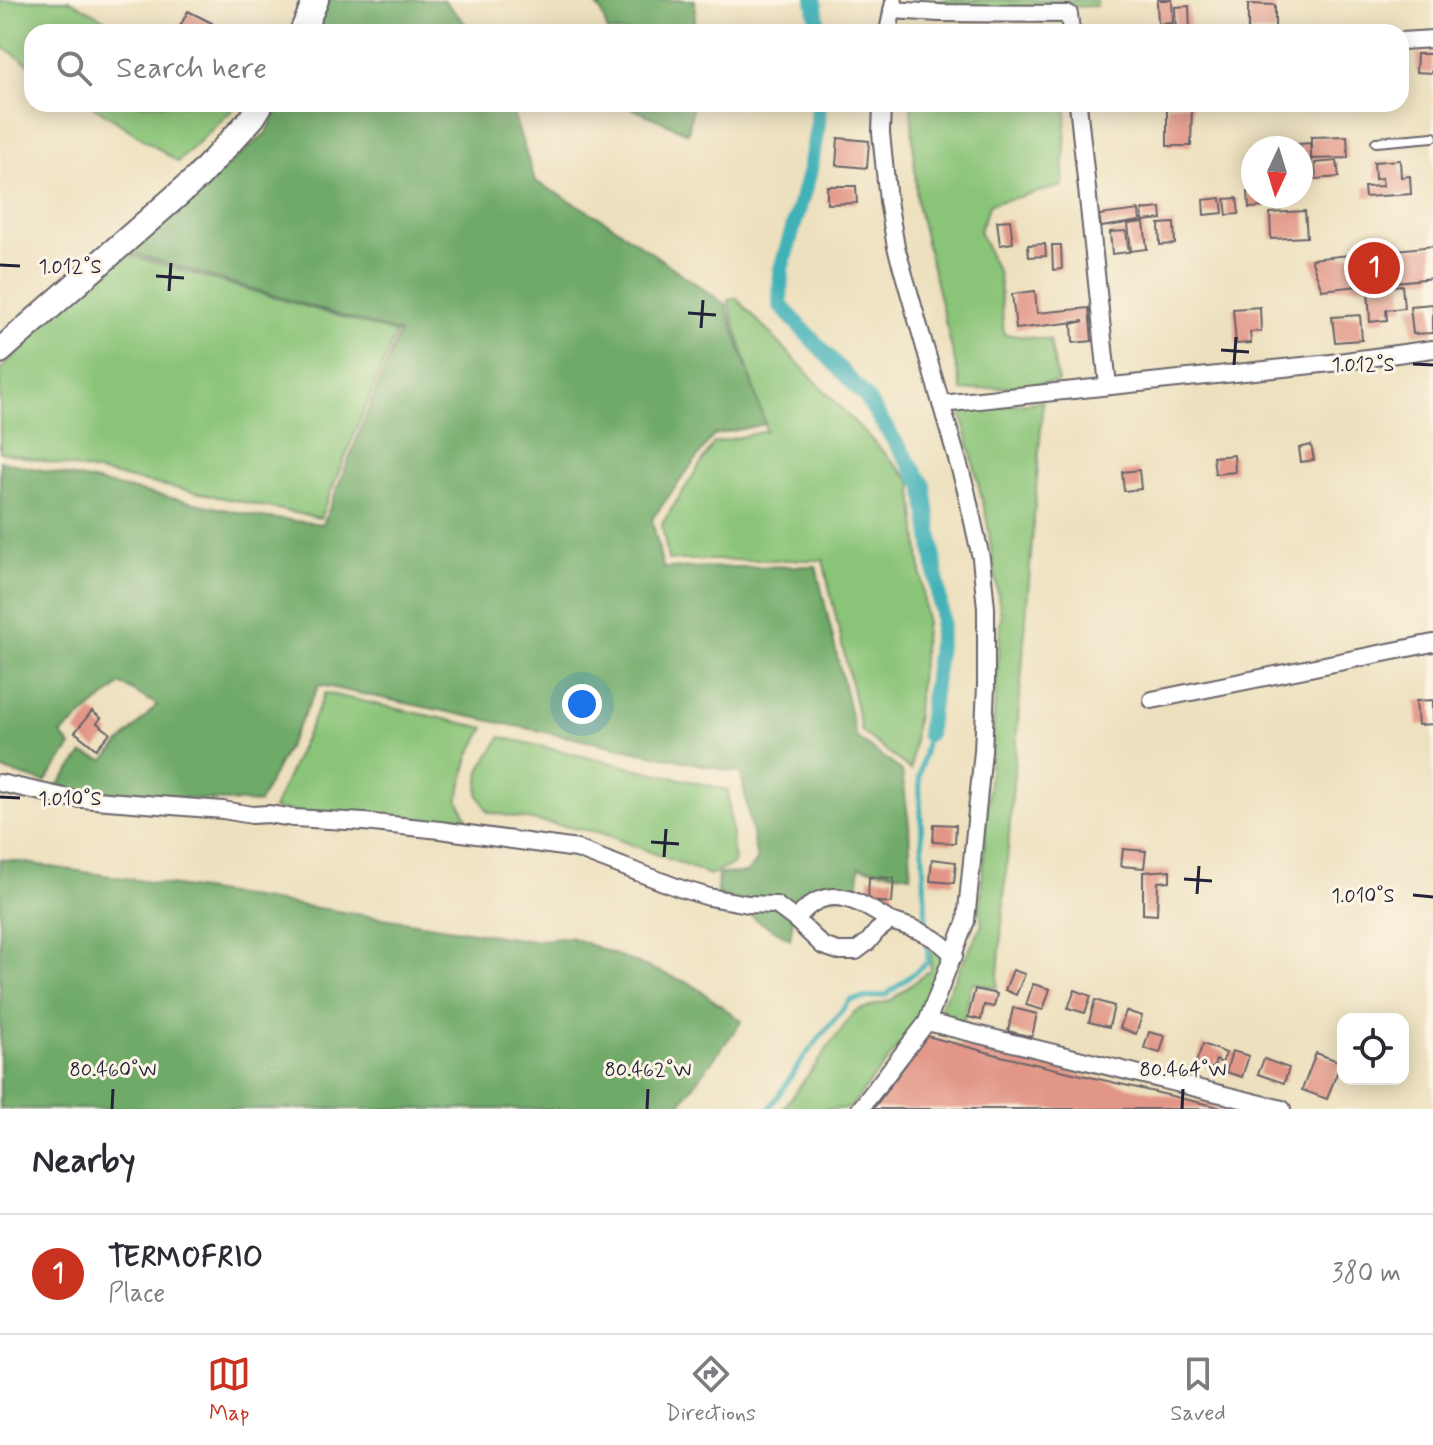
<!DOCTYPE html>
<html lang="en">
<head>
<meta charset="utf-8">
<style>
	body { margin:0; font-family:Mynerve,sans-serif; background:#f2f2f3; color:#2b2b33 }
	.controls { position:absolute; right:24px; bottom:24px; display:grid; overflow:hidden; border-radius:16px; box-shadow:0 4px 20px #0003 }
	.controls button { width:72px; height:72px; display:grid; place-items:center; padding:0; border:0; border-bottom:2px solid #e1e1e2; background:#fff; color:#2b2b33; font:40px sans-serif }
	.compass { position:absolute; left:1241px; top:136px; width:72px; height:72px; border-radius:50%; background:#fff; box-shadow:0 4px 20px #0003; rotate:184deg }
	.you { position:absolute; left:582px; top:704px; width:28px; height:28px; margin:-20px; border:6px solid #fff; border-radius:50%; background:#1a73e8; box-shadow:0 0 0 12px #1a73e833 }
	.badge { display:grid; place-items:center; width:52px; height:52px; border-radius:50%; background:#c8321e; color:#fff; font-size:26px; font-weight:700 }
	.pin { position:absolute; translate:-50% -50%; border:4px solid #fff; box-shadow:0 2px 8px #0006 }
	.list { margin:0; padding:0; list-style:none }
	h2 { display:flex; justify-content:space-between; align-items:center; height:104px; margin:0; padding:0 32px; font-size:34px }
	h2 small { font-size:26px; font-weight:400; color:#7c7c81 }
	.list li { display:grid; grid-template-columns:52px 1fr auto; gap:24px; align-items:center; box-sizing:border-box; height:120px; padding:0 32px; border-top:2px solid #e1e1e2 }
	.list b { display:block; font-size:30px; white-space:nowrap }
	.list p { margin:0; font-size:26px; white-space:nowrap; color:#7c7c81 }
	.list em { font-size:26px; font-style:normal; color:#7c7c81 }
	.icon { flex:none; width:44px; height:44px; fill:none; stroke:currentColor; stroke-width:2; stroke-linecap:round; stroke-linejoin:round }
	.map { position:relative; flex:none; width:1433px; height:1109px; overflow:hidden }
	.search { position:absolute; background:#fff; box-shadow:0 4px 20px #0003; left:24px; right:24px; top:24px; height:88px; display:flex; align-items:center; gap:20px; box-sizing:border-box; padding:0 28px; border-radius:24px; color:#7c7c81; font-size:30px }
	.sheet { height:224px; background:#fff }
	nav { display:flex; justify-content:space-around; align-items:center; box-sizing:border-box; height:112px; border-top:2px solid #e1e1e2; background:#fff; font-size:22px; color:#7c7c81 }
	nav a { display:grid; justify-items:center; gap:4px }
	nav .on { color:#c8321e }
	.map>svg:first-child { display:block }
</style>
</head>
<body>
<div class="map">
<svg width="1433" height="1109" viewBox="0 0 1433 1109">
	<rect width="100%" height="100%" fill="#fcf5e5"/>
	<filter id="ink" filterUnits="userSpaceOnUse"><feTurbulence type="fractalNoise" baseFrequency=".0125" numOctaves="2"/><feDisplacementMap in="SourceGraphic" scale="16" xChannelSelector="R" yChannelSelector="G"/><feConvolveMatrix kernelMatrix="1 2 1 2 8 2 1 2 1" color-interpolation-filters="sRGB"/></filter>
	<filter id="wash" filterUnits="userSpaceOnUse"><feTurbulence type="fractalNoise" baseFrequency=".006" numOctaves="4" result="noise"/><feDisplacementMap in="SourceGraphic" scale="32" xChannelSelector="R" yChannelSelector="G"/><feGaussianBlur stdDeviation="1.8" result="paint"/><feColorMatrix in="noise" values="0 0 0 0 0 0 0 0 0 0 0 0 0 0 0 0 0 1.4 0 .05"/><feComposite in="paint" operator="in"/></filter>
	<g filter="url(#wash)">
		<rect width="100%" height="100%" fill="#ede0be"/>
		<g fill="#8ac478" stroke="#56735a" stroke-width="2">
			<path d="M 0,0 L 70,0 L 127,32 L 32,32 L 32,66 L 0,45 Z"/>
			<path d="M 917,0 L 1097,0 L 1097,6 L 912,10 Z"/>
			<path d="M 90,104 L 234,104 L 236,106 L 178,162 Z"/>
			<path d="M 911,104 L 1067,104 L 1063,186 L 990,204 L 979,231 L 999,275 L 1004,334 L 1050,340 L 1058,382 L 962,391 L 917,204 Z"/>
			<path d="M 115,251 L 396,333 L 320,518 L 0,452 L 0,370 Z"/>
			<path d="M 736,298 L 912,482 L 926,621 L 911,770 L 862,732 L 823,560 L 668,560 L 662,524 L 714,443 L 766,431 L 728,300 Z"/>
			<path d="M 1043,401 L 997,988 L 972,983 L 963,1023 L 934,1019 L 982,925 L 980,907 L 1001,616 L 987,520 L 961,411 Z"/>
			<path d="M 325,693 L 485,728 L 469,756 L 458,799 L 468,821 L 468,834 L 273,809 Z"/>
			<path d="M 501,737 L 728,790 L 734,864 L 710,875 L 601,833 L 488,812 L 478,794 L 480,770 Z"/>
			<path d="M 932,947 L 950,960 L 920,1020 L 849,1109 L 783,1109 L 855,1011 L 891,1000 L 930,970 Z"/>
		</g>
		<g fill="#6faa68" stroke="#486652" stroke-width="2">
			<path d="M 329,0 L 444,0 L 473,32 L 314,32 Z"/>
			<path d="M 592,0 L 695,0 L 695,32 L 608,32 L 601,11 Z"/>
			<path d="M 280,104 L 510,104 L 535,181 L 606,221 L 726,305 L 765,424 L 714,435 L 652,519 L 663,568 L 816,566 L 856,737 L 902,771 L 909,825 L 911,875 L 859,867 L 859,894 L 829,897 L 795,906 L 790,939 L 760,922 L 717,893 L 718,874 L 746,873 L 757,861 L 741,773 L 319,685 L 259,803 L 54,790 L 83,754 L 104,760 L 157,705 L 121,684 L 61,734 L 71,746 L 45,782 L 0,769 L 0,461 L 260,517 L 323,524 L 399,333 L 125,251 L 266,133 Z"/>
			<path d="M 628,104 L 693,104 L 688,133 L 629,107 Z"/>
			<path d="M 0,859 L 532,941 L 570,937 L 691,984 L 742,1021 L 676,1109 L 0,1109 Z"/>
		</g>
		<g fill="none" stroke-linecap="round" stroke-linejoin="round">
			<path stroke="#40b1b7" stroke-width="5" d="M 769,1109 L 805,1056 L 850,1000 L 886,995 L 928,962 L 919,776 L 928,734"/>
			<g stroke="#40b1b7" stroke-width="16">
				<path d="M 814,0 L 819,32"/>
				<path d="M 819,104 L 818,123 L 809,174 L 781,269 L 780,305 L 865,396 L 924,486 L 942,620 L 928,734"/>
			</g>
		</g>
		<g id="blocks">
			<g fill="#e29687">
				<path d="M 1157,0 L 1172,0 L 1173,23 L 1158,24 Z"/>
				<path d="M 1248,4 L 1275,5 L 1275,32 L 1248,32 Z"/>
				<path d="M 1189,6 L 1190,32 L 1176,32 L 1175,7 Z"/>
				<path d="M 188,11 L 212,23 L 207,32 L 177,32 Z"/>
				<path d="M 1417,54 L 1433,54 L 1432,73 L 1416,72 Z"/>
				<path d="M 1167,104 L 1192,104 L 1191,146 L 1167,146 Z"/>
				<path d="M 1347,136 L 1348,158 L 1311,159 L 1311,137 Z"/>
				<path d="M 838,138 L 869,141 L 867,168 L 836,165 Z"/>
				<path d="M 1310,143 L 1313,177 L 1301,178 L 1301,148 L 1277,148 L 1277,146 Z"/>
				<path d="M 1400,160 L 1401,177 L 1410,176 L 1411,194 L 1365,197 L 1364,187 L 1383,186 L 1382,178 L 1375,179 L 1374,162 Z"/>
				<path d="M 1337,161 L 1339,177 L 1316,179 L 1315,163 Z"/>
				<path d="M 827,186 L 856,186 L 857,203 L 827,204 Z"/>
				<path d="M 1248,192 L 1253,192 L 1253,196 L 1266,196 L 1267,207 L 1249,208 Z"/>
				<path d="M 1221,198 L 1223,213 L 1204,215 L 1203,200 Z"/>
				<path d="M 1237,198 L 1239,214 L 1227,215 L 1225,199 Z"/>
				<path d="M 1161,208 L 1162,219 L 1143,221 L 1142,210 Z"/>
				<path d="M 1139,210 L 1140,221 L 1101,227 L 1099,215 Z"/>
				<path d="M 1305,211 L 1307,237 L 1271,239 L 1270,213 Z"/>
				<path d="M 1010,220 L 1013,243 L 1000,245 L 997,221 Z"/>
				<path d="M 1144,222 L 1147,249 L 1131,251 L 1128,224 Z"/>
				<path d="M 1174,223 L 1175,244 L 1160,245 L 1159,224 Z"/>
				<path d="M 1126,231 L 1129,252 L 1112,254 L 1110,232 Z"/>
				<path d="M 1045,244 L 1046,256 L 1029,257 L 1028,245 Z"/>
				<path d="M 1052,245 L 1061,245 L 1062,269 L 1053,270 Z"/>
				<path d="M 1433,246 L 1433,278 L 1322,290 L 1311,259 Z"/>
				<path d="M 1402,285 L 1404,308 L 1386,310 L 1387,320 L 1370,322 L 1368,288 Z"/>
				<path d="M 1035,291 L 1037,313 L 1089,308 L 1092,341 L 1073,343 L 1072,324 L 1084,321 L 1016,329 L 1012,294 Z"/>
				<path d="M 1433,304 L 1433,333 L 1413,334 L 1410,306 Z"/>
				<path d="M 1260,307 L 1261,331 L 1250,332 L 1251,343 L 1236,344 L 1233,309 Z"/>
				<path d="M 1360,315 L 1362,340 L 1335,342 L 1332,317 Z"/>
				<path d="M 1311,445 L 1314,460 L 1301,462 L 1299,448 Z"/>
				<path d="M 1234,455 L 1235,472 L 1215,474 L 1213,457 Z"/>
				<path d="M 1139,470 L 1141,489 L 1124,491 L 1122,472 Z"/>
				<path d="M 1433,700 L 1433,724 L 1418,725 L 1416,701 Z"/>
				<path d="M 92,711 L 101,718 L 97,723 L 110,733 L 96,749 L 75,732 Z"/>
				<path d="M 934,824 L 956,825 L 955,843 L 933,842 Z"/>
				<path d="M 1123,849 L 1146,851 L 1144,868 L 1121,866 Z"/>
				<path d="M 932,859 L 956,862 L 954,883 L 930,881 Z"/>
				<path d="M 1170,870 L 1170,881 L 1158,882 L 1157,915 L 1143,914 L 1143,872 Z"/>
				<path d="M 869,877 L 894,878 L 892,903 L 868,901 Z"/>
				<path d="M 1013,970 L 1025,974 L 1016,995 L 1005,990 Z"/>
				<path d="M 1033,984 L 1050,989 L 1043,1010 L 1026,1005 Z"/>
				<path d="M 975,989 L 997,994 L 994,1007 L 984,1005 L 981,1020 L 968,1017 Z"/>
				<path d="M 1075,990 L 1091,996 L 1085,1013 L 1068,1008 Z"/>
				<path d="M 1095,1000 L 1114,1006 L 1109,1027 L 1089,1022 Z"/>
				<path d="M 1013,1008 L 1037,1014 L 1032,1037 L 1008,1031 Z"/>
				<path d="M 1126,1011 L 1142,1016 L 1136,1034 L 1120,1028 Z"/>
				<path d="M 1149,1032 L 1165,1036 L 1160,1053 L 1144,1048 Z"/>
				<path d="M 927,1036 L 1005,1057 L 1227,1109 L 873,1109 Z"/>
				<path d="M 1203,1044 L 1226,1053 L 1222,1063 L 1216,1060 L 1213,1069 L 1196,1062 Z"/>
				<path d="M 1232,1051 L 1249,1056 L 1242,1077 L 1226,1072 Z"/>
				<path d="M 1316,1053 L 1341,1062 L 1327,1099 L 1302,1090 Z"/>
				<path d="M 1264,1059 L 1289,1068 L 1284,1083 L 1258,1074 Z"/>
			</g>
		</g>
	</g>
	<g filter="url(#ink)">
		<use href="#blocks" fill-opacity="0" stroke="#696469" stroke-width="2"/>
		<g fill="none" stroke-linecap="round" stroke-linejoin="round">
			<g stroke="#696469" stroke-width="12">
				<path id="lane" d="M 1376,142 L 1433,137"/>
			</g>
			<g stroke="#696469" stroke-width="20">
				<g id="street">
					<path d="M 892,10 L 939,13 L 1069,14 L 1071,32"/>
					<path d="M 888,32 L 894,2"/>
					<path d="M 1401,41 L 1433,39"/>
					<path d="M 1078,104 L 1108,386"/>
					<path d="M 941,404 L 1331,363 L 1433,349"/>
					<path d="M 1152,700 L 1433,643"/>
					<path d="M 0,783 L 69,798 L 223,810 L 252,815 L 268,814 L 294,818 L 364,822 L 440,830 L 577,849 L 679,888 L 709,897 L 748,904 L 776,905 L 796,920 L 823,946 L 838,951 L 856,951 L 868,942 L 877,931 L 890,921 C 915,928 937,936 954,956"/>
					<path d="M 796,920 C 825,880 857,900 890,921"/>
					<path d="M 927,1022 L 1282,1109"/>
					<path d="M 860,1109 L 927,1022 L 966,921 L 983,751 L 986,686 L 986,608 L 981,558 L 966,490 L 896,247 L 888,201 L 881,133 L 882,104"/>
				</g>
			</g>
			<g stroke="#696469" stroke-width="28">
				<g id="secondary">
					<path d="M 302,32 L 316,0"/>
					<path d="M 0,351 L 198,177 L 253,117 L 261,104"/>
				</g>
			</g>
			<use href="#lane" stroke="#fff" stroke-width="8"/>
			<use href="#street" stroke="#fff" stroke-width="16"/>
			<use href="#secondary" stroke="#fff" stroke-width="24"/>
		</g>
	</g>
	<path fill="none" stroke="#22223b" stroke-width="3" d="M 0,265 L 20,266M 156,276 L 184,278M 169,291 L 171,263M 688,313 L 716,315M 701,328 L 703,300M 1221,350 L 1249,352M 1413,364 L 1433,365M 1234,365 L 1236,337M 0,797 L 20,798M 651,842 L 679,844M 664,857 L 666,829M 1184,879 L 1212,881M 1197,894 L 1199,866M 1413,895 L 1433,897M 112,1109 L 113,1089M 647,1109 L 648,1089M 1182,1109 L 1183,1089"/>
	<g font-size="20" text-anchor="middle" fill="#22223b" stroke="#fcf5e5" stroke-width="6" stroke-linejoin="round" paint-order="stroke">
		<text x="70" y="273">1.012°S</text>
		<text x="1363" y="371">1.012°S</text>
		<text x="70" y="805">1.010°S</text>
		<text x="1363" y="902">1.010°S</text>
		<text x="113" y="1076">80.460°W</text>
		<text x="648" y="1076">80.462°W</text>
		<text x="1183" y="1076">80.464°W</text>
	</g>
</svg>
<div class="controls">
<button><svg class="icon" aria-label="locate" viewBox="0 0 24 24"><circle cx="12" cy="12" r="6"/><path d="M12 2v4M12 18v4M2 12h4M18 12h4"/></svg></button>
</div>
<svg class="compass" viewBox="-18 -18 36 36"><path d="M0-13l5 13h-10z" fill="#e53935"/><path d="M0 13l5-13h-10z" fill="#7c7c81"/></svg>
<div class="you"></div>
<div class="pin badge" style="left:1374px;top:268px">1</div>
<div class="search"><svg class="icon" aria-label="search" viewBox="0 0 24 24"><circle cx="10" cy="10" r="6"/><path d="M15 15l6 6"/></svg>Search here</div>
</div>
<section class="sheet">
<h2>Nearby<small></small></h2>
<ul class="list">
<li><span class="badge">1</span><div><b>TERMOFRIO</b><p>Place</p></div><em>380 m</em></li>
</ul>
</section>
<nav>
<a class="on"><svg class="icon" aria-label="map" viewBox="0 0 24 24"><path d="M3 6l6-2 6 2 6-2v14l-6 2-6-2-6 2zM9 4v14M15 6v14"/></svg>Map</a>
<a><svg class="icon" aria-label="directions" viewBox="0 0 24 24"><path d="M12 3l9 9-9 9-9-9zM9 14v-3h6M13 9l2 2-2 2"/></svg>Directions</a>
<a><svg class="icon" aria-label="saved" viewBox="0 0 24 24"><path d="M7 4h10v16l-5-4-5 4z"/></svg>Saved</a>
</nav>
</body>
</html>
